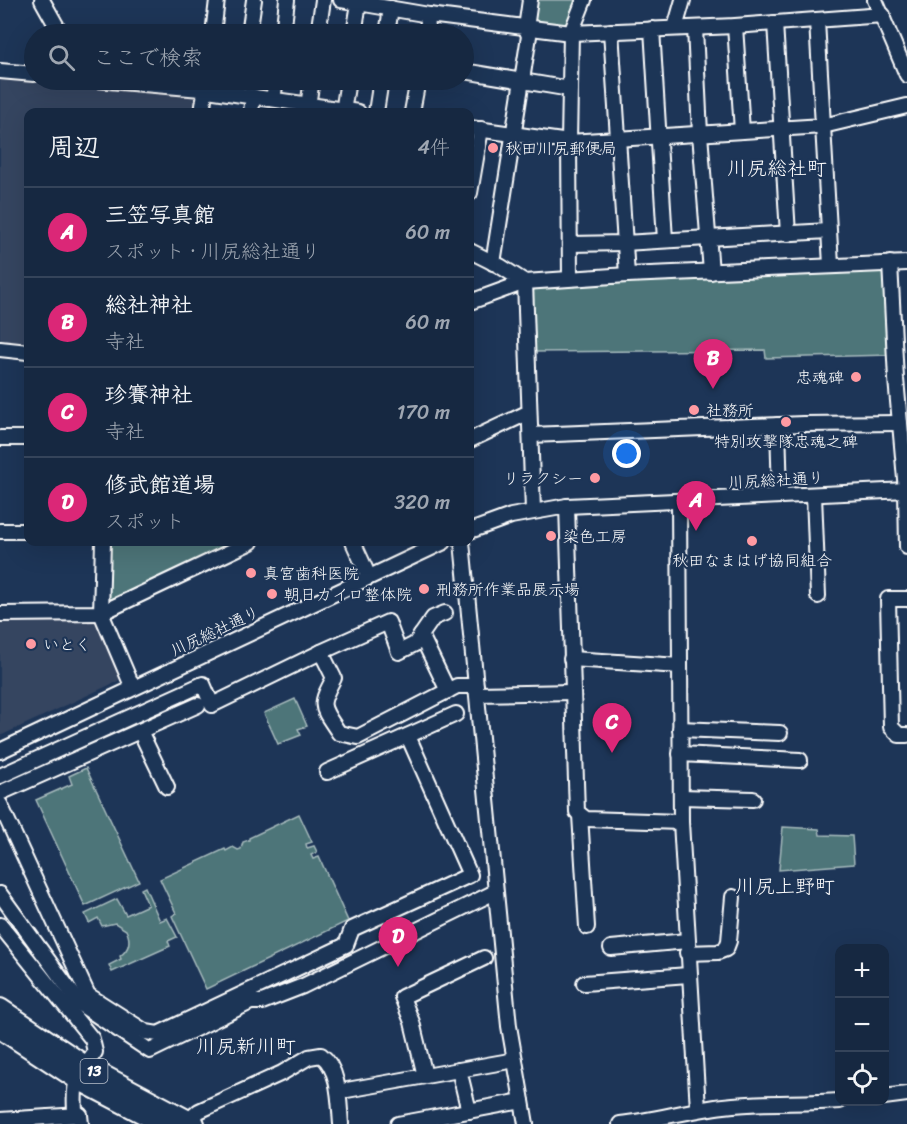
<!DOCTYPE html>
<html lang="ja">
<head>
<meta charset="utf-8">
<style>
	body { margin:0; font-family:Sriracha,"Klee One",sans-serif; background:#23344c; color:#f1f3f6 }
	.controls { position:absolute; right:18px; bottom:18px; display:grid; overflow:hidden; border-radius:12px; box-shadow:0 6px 24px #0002 }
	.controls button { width:54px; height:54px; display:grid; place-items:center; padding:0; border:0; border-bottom:2px solid #35445a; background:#162841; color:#f1f3f6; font:30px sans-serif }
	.you { position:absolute; left:627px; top:454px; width:21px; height:21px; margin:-15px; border:4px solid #fff; border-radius:50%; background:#1a73e8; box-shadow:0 0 0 9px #1a73e833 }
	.badge { display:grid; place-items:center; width:39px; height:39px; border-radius:50%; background:#db2777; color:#fff; font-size:20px; font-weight:700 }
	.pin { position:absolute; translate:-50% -50px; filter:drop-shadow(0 2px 3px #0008) }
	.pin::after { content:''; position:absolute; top:32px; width:21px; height:18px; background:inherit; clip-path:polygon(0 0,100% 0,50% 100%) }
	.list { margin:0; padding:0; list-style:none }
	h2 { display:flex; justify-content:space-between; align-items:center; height:78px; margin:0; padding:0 24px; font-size:26px }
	h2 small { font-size:20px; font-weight:400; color:#9ea6b1 }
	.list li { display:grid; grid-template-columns:39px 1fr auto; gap:18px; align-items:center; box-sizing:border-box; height:90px; padding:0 24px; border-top:2px solid #35445a }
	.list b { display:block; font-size:22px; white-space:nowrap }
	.list p { margin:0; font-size:20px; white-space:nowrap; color:#9ea6b1 }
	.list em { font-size:20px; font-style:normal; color:#9ea6b1 }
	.icon { flex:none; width:33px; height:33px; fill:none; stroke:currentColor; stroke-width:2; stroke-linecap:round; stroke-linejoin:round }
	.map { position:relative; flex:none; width:907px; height:1124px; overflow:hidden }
	.search { position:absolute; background:#162841; box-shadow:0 6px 24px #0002; left:24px; top:24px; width:450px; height:66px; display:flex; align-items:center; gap:15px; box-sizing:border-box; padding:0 21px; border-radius:33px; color:#9ea6b1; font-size:22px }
	.panel { position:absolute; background:#162841; box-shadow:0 6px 24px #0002; left:24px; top:108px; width:450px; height:438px; border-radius:12px }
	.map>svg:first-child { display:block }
</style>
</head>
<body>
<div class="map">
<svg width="907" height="1124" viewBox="0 0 907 1124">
	<rect width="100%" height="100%" fill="#1d3557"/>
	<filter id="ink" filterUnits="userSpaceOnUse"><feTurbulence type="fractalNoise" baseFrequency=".0167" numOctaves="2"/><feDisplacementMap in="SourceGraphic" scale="12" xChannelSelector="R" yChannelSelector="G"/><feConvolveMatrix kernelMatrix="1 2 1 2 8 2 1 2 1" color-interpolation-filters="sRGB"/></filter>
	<g filter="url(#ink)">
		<g fill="#354460">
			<path d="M 0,71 L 34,80 L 97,80 L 201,89 L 199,112 L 28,112 L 28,352 L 0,349 Z"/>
			<path d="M 0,617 L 86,618 L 95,620 L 121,674 L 118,681 L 0,736 Z"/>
		</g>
		<g fill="#4d7579" stroke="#a6babc" stroke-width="1.5">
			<path d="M 530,0 L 584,0 L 571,33 L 526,28 Z"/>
			<path d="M 886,269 L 891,355 L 766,358 L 765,350 L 532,352 L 529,291 L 533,286 Z"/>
			<path d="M 110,542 L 243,542 L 108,602 Z"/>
			<path d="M 295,699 L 307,726 L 298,729 L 301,735 L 278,744 L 264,713 Z"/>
			<path d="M 86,768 L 139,881 L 85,906 L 36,800 L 72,784 L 69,776 Z"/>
			<path d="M 299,814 L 312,842 L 306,844 L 307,848 L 314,846 L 317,852 L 311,855 L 313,859 L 319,857 L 348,921 L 206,989 L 172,916 L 176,913 L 160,879 L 225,849 L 226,851 L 233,847 L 238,850 L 241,849 L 243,842 L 249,840 L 249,838 Z"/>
			<path d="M 783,827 L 819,829 L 820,835 L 852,836 L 854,864 L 779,870 Z"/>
			<path d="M 145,887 L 160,921 L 167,918 L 177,937 L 168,941 L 170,946 L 112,972 L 109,965 L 121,959 L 120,956 C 130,949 131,940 126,930 L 115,923 L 102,926 L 98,918 L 89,923 L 85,914 L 117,899 L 126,915 L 148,905 L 141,889 Z"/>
		</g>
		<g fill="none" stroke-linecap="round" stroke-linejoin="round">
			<g stroke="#fff" stroke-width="18">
				<g id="minor">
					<path d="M 42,0 L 61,34"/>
					<path d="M 341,0 L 429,15 L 571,33 L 735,26 L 883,15"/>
					<path d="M 875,0 L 907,75"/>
					<path d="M 817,21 L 831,265"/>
					<path d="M 775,23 L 788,234"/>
					<path d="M 735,26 L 742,131"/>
					<path d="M 675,28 L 683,0"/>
					<path d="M 695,28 L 700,134 L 711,272"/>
					<path d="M 652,29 L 665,240"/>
					<path d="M 611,31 L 627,275"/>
					<path d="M 213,34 L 217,0"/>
					<path d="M 249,34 L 254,0"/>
					<path d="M 283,34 L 287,0"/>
					<path d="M 318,34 L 323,0"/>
					<path d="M 354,34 L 359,3"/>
					<path d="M 387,34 L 391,8"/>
					<path d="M 426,34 L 429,15"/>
					<path d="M 0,71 L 34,74"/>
					<path d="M 464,71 L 570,89"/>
					<path d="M 97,80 L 201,89 L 358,112"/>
					<path d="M 273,99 L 276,80"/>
					<path d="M 202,112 L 207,80"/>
					<path d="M 251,112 L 253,96"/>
					<path d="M 307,112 L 312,80"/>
					<path d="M 343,112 L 348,80"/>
					<path d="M 376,112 L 381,80"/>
					<path d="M 412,112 L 418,80"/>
					<path d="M 470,128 L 569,142 L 823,126 L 907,106"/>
					<path d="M 470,193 L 481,129"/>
					<path d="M 570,244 L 624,243 L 828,231"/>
					<path d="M 470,251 L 500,266 L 525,282"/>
					<path d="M 493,263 L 529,36 L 526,28 L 530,0"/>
					<path d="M 890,263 L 896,379 L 906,490 L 907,547"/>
					<path d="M 570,278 L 569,142 L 571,33 L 584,0"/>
					<path d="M 525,282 L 533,511"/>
					<path d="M 470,302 L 525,282 L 627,275 L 907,263"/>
					<path d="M 0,349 L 28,352"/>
					<path d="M 778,425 L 780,496"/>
					<path d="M 531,435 L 803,424 L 900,423"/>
					<path d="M 0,438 L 28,438"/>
					<path d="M 470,440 L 523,415 L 529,414"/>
					<path d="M 814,495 L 818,596"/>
					<path d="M 679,501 L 681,822 L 698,1109"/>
					<path d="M 567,506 L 577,812 L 586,819 L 681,822"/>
					<path d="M 0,531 L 28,531"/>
					<path d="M 470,531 L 511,516 L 567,506 L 907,490"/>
					<path d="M 103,542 L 101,613 L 133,688"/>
					<path d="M 353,542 L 369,577"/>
					<path d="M 462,542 L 509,1026 L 526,1124"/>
					<path d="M 907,599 L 888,599 L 891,727 L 899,735 L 907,735"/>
					<path d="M 445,613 L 433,618 L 415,644 L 399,652 L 388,622 L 321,652 L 334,678 C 318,707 321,706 339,733 L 358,737 L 457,686 L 476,686"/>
					<path d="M 0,614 L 101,613 L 251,542"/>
					<path d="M 421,635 L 448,691"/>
					<path d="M 571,659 L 680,666"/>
					<path d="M 477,694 L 572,692"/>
					<path d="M 680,729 L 780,733"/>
					<path d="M 140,731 L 167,787"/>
					<path d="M 0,751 L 444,542"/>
					<path d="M 680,754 L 800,760"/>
					<path d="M 327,772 L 456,714"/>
					<path d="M 0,776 L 203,684 L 212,705 L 321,652"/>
					<path d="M 0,793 L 198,705"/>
					<path d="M 681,797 L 753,799"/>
					<path d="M 0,804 L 88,995 L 146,1032 L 158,1034 L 346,945 L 352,929 L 470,875 L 408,736"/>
					<path d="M 580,815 L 587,927"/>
					<path d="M 0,894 L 80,1004 L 150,1051 L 251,1002 L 262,1002 L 303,986 L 495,892"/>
					<path d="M 0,925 L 92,1039 L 95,1052 C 77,1076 73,1079 75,1111 L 80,1115 L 81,1124"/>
					<path d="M 611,948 L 687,941"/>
					<path d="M 687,953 L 718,952 L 726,949 L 729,941 L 733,897"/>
					<path d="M 584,983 L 688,975"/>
					<path d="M 459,1070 L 469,1111"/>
					<path d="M 425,1076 L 412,1022 L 402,997 L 484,958"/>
					<path d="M 347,1090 L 515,1060"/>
					<path d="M 884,1097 L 907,1094"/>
					<path d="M 0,1120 L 80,1115"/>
					<path d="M 188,1121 L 199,1111 L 282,1073 L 309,1057 L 321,1055 C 340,1069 339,1103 341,1124"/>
					<path d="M 398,1124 L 522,1101"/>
					<path d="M 620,1124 C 655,1120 689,1110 724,1106 C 762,1101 801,1104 840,1101"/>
				</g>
			</g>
			<g stroke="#fff" stroke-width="24">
				<g id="highway">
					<path d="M 0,1009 L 85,1066 L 194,1124"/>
					<path d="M 0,1028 L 76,1078 L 164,1124"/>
				</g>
			</g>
			<use href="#minor" stroke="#1d3557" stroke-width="14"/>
			<use href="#highway" stroke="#1d3557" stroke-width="20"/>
		</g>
	</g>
	<g fill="#ff9aa2" stroke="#1d3557" stroke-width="2">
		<circle cx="493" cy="148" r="6"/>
		<circle cx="856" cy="377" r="6"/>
		<circle cx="694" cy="410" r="6"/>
		<circle cx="786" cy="422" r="6"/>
		<circle cx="595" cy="478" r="6"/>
		<circle cx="551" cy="536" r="6"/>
		<circle cx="752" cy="541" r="6"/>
		<circle cx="251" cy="573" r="6"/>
		<circle cx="424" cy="589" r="6"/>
		<circle cx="272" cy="594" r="6"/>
		<circle cx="31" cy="644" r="6"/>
	</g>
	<g text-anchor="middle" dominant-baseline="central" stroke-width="4.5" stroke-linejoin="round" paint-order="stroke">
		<rect fill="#1d3557" stroke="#bbc2cd" stroke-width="1.5" x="80.5" y="1059" width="27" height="24" rx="4.5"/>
		<g font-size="15" font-weight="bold" fill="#fff">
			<text x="94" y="1071">13</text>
		</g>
		<g font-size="16" fill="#fff" stroke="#1d3557" text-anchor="start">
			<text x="505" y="148">秋田川尻郵便局</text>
			<text x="844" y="377" text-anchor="end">忠魂碑</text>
			<text x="706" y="410">社務所</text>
			<text x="786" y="441" text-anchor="middle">特別攻撃隊忠魂之碑</text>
			<text x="583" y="478" text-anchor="end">リラクシー</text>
			<text x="563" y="536">染色工房</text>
			<text x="752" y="560" text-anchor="middle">秋田なまはげ協同組合</text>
			<text x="263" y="573">真宮歯科医院</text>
			<text x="436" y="589">刑務所作業品展示場</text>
			<text x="284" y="594">朝日カイロ整体院</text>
			<text x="43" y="644">いとく</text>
		</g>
		<g font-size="16" fill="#fff" stroke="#1d3557">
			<text transform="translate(776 480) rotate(-3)">川尻総社通り</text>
			<text transform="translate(215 631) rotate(-25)">川尻総社通り</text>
		</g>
		<g font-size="20" fill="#fff" stroke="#1d3557">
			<text x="777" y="168">川尻総社町</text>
			<text x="785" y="886">川尻上野町</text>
			<text x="246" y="1046">川尻新川町</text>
		</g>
	</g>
</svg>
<div class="controls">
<button>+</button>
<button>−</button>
<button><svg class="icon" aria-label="locate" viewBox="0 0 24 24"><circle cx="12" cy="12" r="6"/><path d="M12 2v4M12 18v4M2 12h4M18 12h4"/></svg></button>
</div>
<div class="you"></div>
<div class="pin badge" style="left:696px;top:531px">A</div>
<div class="pin badge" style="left:713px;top:389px">B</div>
<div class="pin badge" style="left:612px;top:753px">C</div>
<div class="pin badge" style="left:398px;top:967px">D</div>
<div class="search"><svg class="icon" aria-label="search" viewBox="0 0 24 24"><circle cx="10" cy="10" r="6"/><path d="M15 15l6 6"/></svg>ここで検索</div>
<section class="panel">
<h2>周辺<small>4件</small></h2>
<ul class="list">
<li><span class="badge">A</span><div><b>三笠写真館</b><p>スポット · 川尻総社通り</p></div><em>60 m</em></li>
<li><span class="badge">B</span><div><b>総社神社</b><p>寺社</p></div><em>60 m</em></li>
<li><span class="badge">C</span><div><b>珍賽神社</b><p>寺社</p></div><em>170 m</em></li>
<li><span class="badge">D</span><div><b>修武館道場</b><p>スポット</p></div><em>320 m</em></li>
</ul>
</section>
</div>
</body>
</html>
